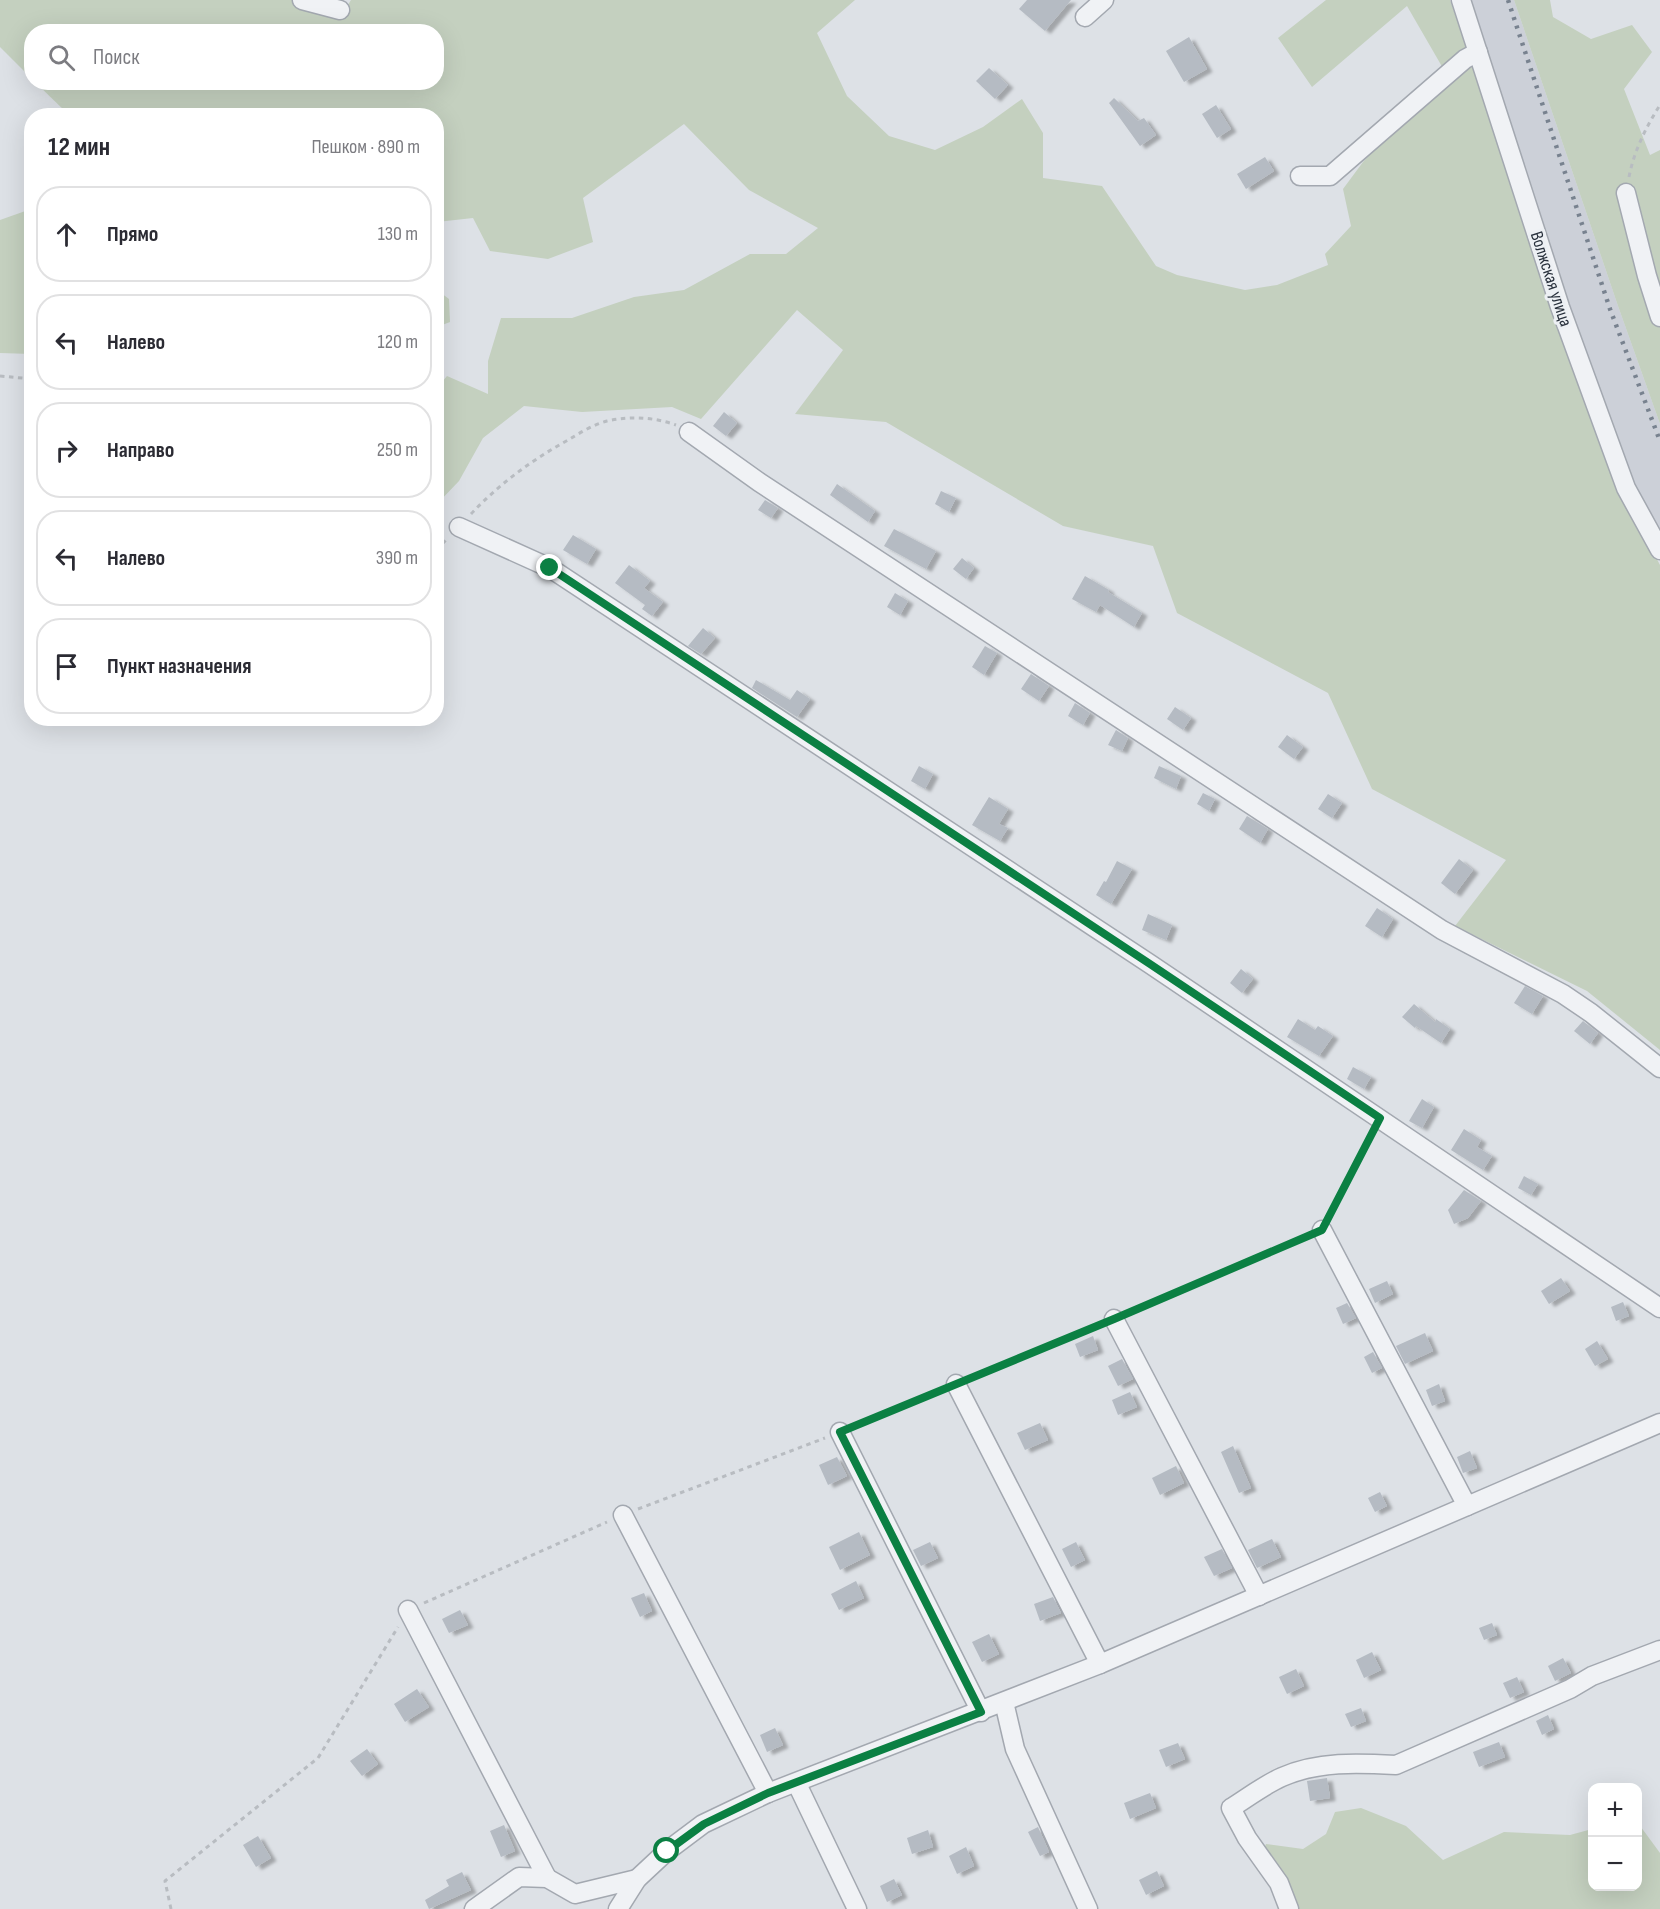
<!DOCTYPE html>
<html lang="ru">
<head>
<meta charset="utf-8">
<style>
	body { margin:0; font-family:"Sofia Sans Condensed",sans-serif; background:#f7f7f7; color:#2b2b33 }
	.controls { position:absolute; right:18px; bottom:18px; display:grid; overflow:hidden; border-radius:12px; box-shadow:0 6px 24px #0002 }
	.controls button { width:54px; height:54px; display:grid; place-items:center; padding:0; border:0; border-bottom:2px solid #e1e1e2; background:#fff; color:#2b2b33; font:30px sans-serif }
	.stop { position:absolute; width:18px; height:18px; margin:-14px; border:4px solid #0b8043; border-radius:50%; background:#fff }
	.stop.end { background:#0b8043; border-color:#fff; box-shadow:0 2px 6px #0008 }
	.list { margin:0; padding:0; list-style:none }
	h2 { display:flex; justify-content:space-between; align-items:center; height:78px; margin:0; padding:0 24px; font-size:26px }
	h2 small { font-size:20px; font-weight:400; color:#7c7c81 }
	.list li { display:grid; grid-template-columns:39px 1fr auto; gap:18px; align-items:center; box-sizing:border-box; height:96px; margin:0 12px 12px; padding:0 12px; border:2px solid #e1e1e2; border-radius:24px }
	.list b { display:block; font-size:22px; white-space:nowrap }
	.list em { font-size:20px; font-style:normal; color:#7c7c81 }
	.icon { flex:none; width:33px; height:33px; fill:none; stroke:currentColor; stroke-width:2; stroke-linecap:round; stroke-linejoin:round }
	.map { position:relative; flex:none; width:1660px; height:1909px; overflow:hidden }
	.search { position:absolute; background:#fff; box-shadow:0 6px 24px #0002; left:24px; top:24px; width:420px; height:66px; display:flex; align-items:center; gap:15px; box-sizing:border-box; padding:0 21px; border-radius:24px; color:#7c7c81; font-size:22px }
	.panel { position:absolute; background:#fff; box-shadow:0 6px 24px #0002; left:24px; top:108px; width:420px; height:618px; border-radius:24px }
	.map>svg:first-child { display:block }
</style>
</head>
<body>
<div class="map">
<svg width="1660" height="1909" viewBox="0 0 1660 1909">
	<defs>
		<filter id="shadow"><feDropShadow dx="5.5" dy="3" stdDeviation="1.5" flood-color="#0004"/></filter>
	</defs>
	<rect width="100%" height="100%" fill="#dde1e6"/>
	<path fill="#ccd0d8" d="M 1469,0 L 1514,0 L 1618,306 L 1660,424 L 1660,531 L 1634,485 L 1568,303 Z"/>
	<g fill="#c4d0bf">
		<path d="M 0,0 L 305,0 L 343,13 L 351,0 L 855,0 L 817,33 L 847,96 L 889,136 L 935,150 L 983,127 L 1022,99 L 1043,133 L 1043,178 L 1102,186 L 1156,266 L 1177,275 L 1245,290 L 1277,285 L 1328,265 L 1325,254 L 1351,226 L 1343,189 L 1363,162 L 1444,70 L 1407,6 L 1312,87 L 1278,38 L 1326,0 L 1450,0 L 1622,494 L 1660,565 L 1660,1050 L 1587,991 L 1455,926 L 1506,860 L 1372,789 L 1328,693 L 1177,613 L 1153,546 L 1063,526 L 886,422 L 795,414 L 843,350 L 797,310 L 701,419 L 672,407 L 582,412 L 524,406 L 483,438 L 459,481 L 437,504 L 437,388 L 447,376 L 488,394 L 488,361 L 501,318 L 572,318 L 634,297 L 684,290 L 750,254 L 786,254 L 818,228 L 749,190 L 684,124 L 583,198 L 593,242 L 548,259 L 490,251 L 473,218 L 437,222 L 436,116 L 69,115 L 36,83 L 436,82 L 436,32 L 32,32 L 31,78 L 0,47 Z"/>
		<path d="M 1514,0 L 1550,0 L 1553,17 L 1591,39 L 1632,25 L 1652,52 L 1624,89 L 1650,155 L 1660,150 L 1660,424 L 1618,306 Z"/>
		<path d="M 31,209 L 31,354 L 0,353 L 0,220 Z"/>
		<path d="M 437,290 L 449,299 L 450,322 L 437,327 Z"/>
		<path d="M 1361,1808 L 1406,1826 L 1443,1860 L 1504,1832 L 1570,1835 L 1592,1829 L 1592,1886 L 1638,1886 L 1638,1823 L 1660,1853 L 1660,1909 L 1280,1909 L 1283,1902 L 1258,1865 L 1266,1844 L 1303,1849 L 1326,1834 L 1335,1812 Z"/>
	</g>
	<g fill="#b5bbc3" filter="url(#shadow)">
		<path d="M 1027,0 L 1071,0 L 1045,31 L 1019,9 Z"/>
		<path d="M 1189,37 L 1207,69 L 1184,82 L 1166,51 Z"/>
		<path d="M 989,68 L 1008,85 L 995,99 L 976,81 Z"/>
		<path d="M 1114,98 L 1138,121 L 1144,118 L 1156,135 L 1140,146 L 1109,103 Z"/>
		<path d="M 1216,105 L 1231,129 L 1217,138 L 1202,114 Z"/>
		<path d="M 1265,157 L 1274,171 L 1246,189 L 1237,174 Z"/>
		<path d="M 724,412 L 737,423 L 726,436 L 713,426 Z"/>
		<path d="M 837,484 L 875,511 L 868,522 L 830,495 Z"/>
		<path d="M 941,491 L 956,498 L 949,512 L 935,504 Z"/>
		<path d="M 765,500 L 778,508 L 771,518 L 758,510 Z"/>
		<path d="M 894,529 L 936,551 L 926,569 L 884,546 Z"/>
		<path d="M 573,535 L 596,549 L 587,564 L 563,550 Z"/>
		<path d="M 962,558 L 974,568 L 966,579 L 953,569 Z"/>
		<path d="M 629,565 L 650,581 L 644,588 L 663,602 L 652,616 L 642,609 L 645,605 L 615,583 Z"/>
		<path d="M 1085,576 L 1109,590 L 1108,592 L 1142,613 L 1134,627 L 1100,605 L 1096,612 L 1072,599 Z"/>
		<path d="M 895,593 L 908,601 L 900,615 L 887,607 Z"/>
		<path d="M 703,628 L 715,638 L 701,654 L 688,646 Z"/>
		<path d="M 985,646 L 997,653 L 984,675 L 972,667 Z"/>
		<path d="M 1031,674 L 1049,686 L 1039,701 L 1021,689 Z"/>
		<path d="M 756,680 L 790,700 L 797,690 L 810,699 L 797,717 L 752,688 Z"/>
		<path d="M 1075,703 L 1090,713 L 1083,725 L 1068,716 Z"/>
		<path d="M 1175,707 L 1191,718 L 1183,730 L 1167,719 Z"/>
		<path d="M 1116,730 L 1128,738 L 1122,751 L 1108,745 Z"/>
		<path d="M 1287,735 L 1303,747 L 1294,759 L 1278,747 Z"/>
		<path d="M 919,766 L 933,774 L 925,789 L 911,781 Z"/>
		<path d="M 1159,766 L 1181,776 L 1176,789 L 1154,778 Z"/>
		<path d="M 1203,793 L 1215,799 L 1209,811 L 1197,804 Z"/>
		<path d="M 1328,794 L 1342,803 L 1332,818 L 1318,809 Z"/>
		<path d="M 989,797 L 1008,809 L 999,824 L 1008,828 L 1000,841 L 972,825 Z"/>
		<path d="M 1247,816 L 1268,829 L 1260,843 L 1239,829 Z"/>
		<path d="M 1459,859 L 1473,870 L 1455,894 L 1441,883 Z"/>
		<path d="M 1117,861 L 1132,869 L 1111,904 L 1096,895 L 1104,881 L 1106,882 Z"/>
		<path d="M 1377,908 L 1393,919 L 1382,937 L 1365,926 Z"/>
		<path d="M 1148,914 L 1172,925 L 1166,940 L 1142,930 Z"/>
		<path d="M 1241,969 L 1253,979 L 1242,993 L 1230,983 Z"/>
		<path d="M 1525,986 L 1543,996 L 1532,1014 L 1514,1003 Z"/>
		<path d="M 1414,1004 L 1435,1022 L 1436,1019 L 1450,1029 L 1441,1043 L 1416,1026 L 1415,1028 L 1402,1017 Z"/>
		<path d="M 1298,1019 L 1315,1030 L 1318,1026 L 1333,1036 L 1319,1056 L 1287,1037 Z"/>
		<path d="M 1583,1021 L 1598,1033 L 1590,1044 L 1574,1031 Z"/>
		<path d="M 1353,1067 L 1371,1077 L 1364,1089 L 1347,1079 Z"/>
		<path d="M 1422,1099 L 1434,1107 L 1422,1128 L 1409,1121 Z"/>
		<path d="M 1464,1129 L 1481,1140 L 1477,1147 L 1492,1156 L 1483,1170 L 1451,1150 Z"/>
		<path d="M 1524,1176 L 1538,1184 L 1531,1195 L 1518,1188 Z"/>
		<path d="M 1464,1190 L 1481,1201 L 1468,1218 L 1454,1224 L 1448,1210 Z"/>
		<path d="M 1561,1278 L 1570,1291 L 1549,1304 L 1541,1291 Z"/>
		<path d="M 1387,1281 L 1393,1294 L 1375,1303 L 1369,1289 Z"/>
		<path d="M 1623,1302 L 1629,1316 L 1616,1321 L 1611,1307 Z"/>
		<path d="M 1347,1303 L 1356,1318 L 1343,1324 L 1336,1308 Z"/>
		<path d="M 1425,1333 L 1433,1351 L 1405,1364 L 1396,1346 Z"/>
		<path d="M 1093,1336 L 1098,1350 L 1080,1357 L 1075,1344 Z"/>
		<path d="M 1597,1341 L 1608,1359 L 1595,1366 L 1585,1349 Z"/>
		<path d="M 1373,1352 L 1382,1368 L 1372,1373 L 1364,1357 Z"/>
		<path d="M 1122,1359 L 1133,1379 L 1118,1386 L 1108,1366 Z"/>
		<path d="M 1439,1384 L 1445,1401 L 1432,1406 L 1426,1390 Z"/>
		<path d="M 1130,1392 L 1137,1407 L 1118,1415 L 1112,1400 Z"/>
		<path d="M 1040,1423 L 1048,1440 L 1025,1450 L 1017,1433 Z"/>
		<path d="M 1233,1446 L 1251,1488 L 1239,1493 L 1221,1452 Z"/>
		<path d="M 1470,1451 L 1477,1468 L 1463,1473 L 1457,1457 Z"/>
		<path d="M 837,1457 L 847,1476 L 828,1485 L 819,1465 Z"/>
		<path d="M 1176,1466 L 1184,1483 L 1160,1495 L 1152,1478 Z"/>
		<path d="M 1380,1492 L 1387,1506 L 1375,1512 L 1368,1498 Z"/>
		<path d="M 859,1532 L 870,1555 L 840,1570 L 829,1547 Z"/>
		<path d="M 1272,1539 L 1281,1557 L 1257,1568 L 1248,1550 Z"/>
		<path d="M 930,1542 L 938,1558 L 921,1566 L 913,1550 Z"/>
		<path d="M 1076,1542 L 1085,1560 L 1071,1567 L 1062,1549 Z"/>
		<path d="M 1222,1549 L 1232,1568 L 1214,1576 L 1204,1557 Z"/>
		<path d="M 856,1581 L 864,1598 L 839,1610 L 831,1594 Z"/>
		<path d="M 644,1593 L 652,1611 L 640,1617 L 631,1598 Z"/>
		<path d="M 1053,1597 L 1061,1613 L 1040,1621 L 1034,1604 Z"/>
		<path d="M 460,1610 L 468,1625 L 449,1633 L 442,1619 Z"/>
		<path d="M 1492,1623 L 1497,1635 L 1484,1640 L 1479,1628 Z"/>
		<path d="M 989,1634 L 999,1654 L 982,1662 L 972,1642 Z"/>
		<path d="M 1372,1652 L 1381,1670 L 1364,1678 L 1356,1660 Z"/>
		<path d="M 1563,1658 L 1571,1673 L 1555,1681 L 1548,1666 Z"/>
		<path d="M 1296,1669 L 1304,1686 L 1287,1694 L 1279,1677 Z"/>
		<path d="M 1517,1677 L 1524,1692 L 1510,1698 L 1503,1683 Z"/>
		<path d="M 417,1689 L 429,1707 L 405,1722 L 394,1704 Z"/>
		<path d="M 1361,1708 L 1366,1721 L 1351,1727 L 1345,1714 Z"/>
		<path d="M 1548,1715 L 1554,1729 L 1542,1735 L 1536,1721 Z"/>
		<path d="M 775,1728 L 783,1745 L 767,1752 L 760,1735 Z"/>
		<path d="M 1499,1742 L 1505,1757 L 1479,1767 L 1473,1752 Z"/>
		<path d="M 1178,1743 L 1185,1759 L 1166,1767 L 1159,1750 Z"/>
		<path d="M 367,1749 L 378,1764 L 362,1776 L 350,1761 Z"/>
		<path d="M 1327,1778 L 1330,1798 L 1310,1801 L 1307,1781 Z"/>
		<path d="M 1150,1793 L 1156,1808 L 1130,1819 L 1124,1803 Z"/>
		<path d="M 504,1825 L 515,1851 L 501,1857 L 490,1831 Z"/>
		<path d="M 1038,1827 L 1049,1852 L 1040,1856 L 1028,1832 Z"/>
		<path d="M 928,1830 L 933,1847 L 912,1854 L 907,1838 Z"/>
		<path d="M 258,1836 L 271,1858 L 256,1867 L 243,1845 Z"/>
		<path d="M 966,1847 L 974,1866 L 957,1874 L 949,1856 Z"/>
		<path d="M 1157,1871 L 1164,1886 L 1146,1895 L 1139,1880 Z"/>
		<path d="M 462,1872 L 471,1890 L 429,1909 L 425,1900 L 449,1886 L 446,1880 Z"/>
		<path d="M 894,1879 L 902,1895 L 887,1902 L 880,1886 Z"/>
	</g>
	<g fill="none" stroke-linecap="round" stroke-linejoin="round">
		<g stroke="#a3a8b0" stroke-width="21">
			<g id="minor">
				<path d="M 302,0 L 340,10"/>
				<path d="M 1461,0 L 1560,307 L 1626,488 L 1660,550"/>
				<path d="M 1085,17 L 1104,0"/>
				<path d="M 1300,176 L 1330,176 L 1465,59 L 1478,52"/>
				<path d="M 1626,193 L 1647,276 L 1660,317"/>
				<path d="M 689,432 L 759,482 L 1442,930 L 1563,994 L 1591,1013 L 1660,1068"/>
				<path d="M 459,527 L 550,568 L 1150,964 L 1660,1308"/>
				<path d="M 1322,1230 L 1467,1506"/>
				<path d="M 1114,1319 L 1259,1596"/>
				<path d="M 956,1384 L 1100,1664"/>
				<path d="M 840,1432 L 981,1712"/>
				<path d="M 623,1515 L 768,1793"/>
				<path d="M 408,1610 L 547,1878"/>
				<path d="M 1004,1702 L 1015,1749 L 1088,1909"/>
				<path d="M 797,1784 L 857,1909"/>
				<path d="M 474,1909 L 519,1877 L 547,1878 L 575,1894 L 637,1879"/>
				<path d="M 618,1909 L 637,1879 L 667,1851 L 703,1824 L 768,1793 L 1100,1664 L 1660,1423"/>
				<path d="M 1289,1909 L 1279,1883 L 1247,1838 L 1231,1808 C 1247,1798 1264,1785 1282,1777 C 1318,1761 1358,1763 1396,1765 L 1570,1689 L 1592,1676 L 1660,1650"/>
			</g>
		</g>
		<g stroke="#b8bcc1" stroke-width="3" stroke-dasharray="4.5 4.5" stroke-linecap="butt">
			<path d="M 1629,177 C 1634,151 1646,127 1660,105"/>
			<path d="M 0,376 L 32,379"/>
			<path d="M 471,514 C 499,484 533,459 570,439 C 581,432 595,424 607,421 C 630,416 654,417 676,425"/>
			<path d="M 436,550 L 448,538"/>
			<path d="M 1330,1214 L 1373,1133"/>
			<path d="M 1128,1313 L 1307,1236"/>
			<path d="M 970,1379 L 1100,1325"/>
			<path d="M 857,1426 L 942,1390"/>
			<path d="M 638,1509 L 825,1438"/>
			<path d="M 424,1603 L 607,1522"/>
			<path d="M 171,1909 L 165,1881 L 318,1758 L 398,1627"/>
		</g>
		<use href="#minor" stroke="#f0f2f5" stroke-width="18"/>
		<path stroke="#78828f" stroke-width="4.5" stroke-dasharray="3 6" stroke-linecap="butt" d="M 1508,0 L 1610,309 L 1660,441"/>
	</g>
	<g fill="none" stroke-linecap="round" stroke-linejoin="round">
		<path stroke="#0b8043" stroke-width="8" d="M 550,568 L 1150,964 L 1380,1118 L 1322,1230 L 1114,1319 L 840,1432 L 981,1712 L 768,1793 L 704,1824 L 667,1851"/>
	</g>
	<g text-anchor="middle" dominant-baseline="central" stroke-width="6" stroke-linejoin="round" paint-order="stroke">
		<g font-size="18" fill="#28303c" stroke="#edf0f4">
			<text transform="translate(1551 279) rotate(72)">Волжская улица</text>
		</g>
	</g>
</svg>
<div class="controls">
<button>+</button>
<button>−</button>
</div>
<div class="stop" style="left:667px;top:1851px"></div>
<div class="stop end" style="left:550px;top:568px"></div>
<div class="search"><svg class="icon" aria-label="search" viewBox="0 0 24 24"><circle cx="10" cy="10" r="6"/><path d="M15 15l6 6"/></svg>Поиск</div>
<section class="panel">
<h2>12 мин<small>Пешком · 890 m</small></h2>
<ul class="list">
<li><svg class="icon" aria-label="ahead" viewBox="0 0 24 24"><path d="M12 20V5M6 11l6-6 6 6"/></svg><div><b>Прямо</b></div><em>130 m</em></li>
<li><svg class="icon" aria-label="left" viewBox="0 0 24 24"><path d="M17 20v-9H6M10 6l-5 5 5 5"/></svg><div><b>Налево</b></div><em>120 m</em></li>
<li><svg class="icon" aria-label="right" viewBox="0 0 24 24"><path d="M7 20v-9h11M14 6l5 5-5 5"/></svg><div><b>Направо</b></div><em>250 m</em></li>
<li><svg class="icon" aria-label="left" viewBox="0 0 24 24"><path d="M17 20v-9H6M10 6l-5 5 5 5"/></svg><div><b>Налево</b></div><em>390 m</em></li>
<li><svg class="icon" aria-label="arrive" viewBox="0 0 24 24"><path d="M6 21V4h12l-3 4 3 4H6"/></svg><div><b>Пункт назначения</b></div></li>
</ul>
</section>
</div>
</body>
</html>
